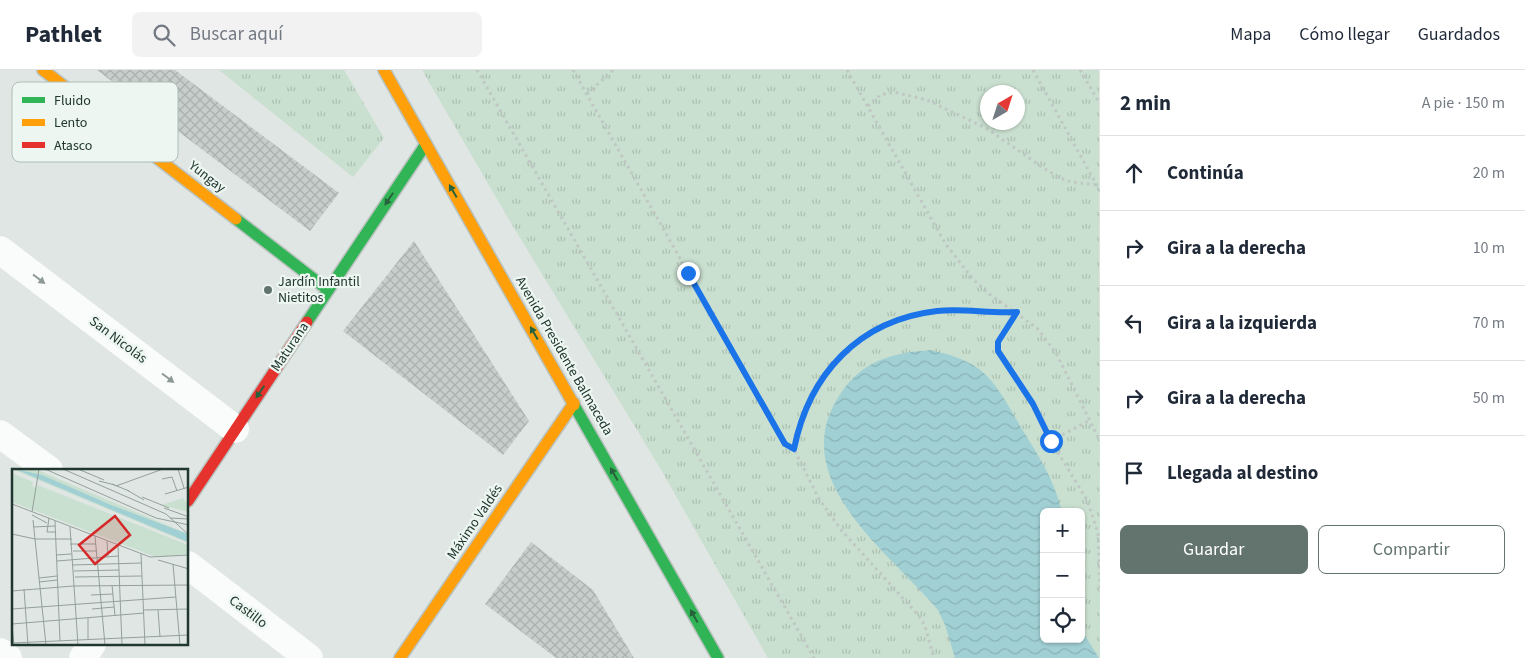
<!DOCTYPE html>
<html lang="es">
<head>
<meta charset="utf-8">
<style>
	body { margin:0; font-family:"Source Sans 3",sans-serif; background:#f2f2f3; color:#1f2937 }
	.controls { position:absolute; right:15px; bottom:15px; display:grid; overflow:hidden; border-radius:8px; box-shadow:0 1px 4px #0004 }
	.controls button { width:45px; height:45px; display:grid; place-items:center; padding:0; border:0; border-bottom:1px solid #e0e1e3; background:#fff; color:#1f2937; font:25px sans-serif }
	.compass { position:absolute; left:980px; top:15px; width:45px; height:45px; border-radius:50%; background:#fff; box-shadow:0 1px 4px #0004; rotate:39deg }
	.stop { position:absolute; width:15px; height:15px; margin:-11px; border:4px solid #1a73e8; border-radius:50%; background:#fff }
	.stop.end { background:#1a73e8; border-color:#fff; box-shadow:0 1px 5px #0008 }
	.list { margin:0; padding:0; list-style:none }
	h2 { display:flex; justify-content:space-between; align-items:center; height:65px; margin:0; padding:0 20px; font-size:21px }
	h2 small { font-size:16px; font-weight:400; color:#747a83 }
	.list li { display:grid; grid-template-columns:32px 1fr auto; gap:15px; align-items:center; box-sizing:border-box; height:75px; padding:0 20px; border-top:1px solid #e0e1e3 }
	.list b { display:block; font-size:19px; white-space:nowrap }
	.list em { font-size:16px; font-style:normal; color:#747a83 }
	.actions { display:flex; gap:10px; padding:15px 20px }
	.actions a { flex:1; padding:11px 0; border:1px solid #63746f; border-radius:8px; text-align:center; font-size:18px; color:#63746f }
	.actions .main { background:#63746f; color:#fff }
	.icon { flex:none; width:28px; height:28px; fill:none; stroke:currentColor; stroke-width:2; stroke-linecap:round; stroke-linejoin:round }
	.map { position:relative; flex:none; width:1100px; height:588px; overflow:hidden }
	header { display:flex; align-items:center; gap:30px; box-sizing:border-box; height:70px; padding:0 25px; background:#fff; border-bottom:1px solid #e0e1e3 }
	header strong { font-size:24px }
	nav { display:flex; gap:28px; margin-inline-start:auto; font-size:18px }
	.search { width:350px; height:45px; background:#f2f2f3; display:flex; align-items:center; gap:12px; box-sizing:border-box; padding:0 18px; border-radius:8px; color:#747a83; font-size:19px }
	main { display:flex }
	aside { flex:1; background:#fff }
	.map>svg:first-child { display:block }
</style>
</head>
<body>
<header>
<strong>Pathlet</strong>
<div class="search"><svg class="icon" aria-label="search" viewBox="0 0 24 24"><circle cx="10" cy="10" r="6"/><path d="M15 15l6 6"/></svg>Buscar aquí</div>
<nav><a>Mapa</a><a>Cómo llegar</a><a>Guardados</a></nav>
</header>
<main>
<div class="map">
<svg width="1100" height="588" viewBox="0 0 1100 588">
	<defs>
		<pattern id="grass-tufts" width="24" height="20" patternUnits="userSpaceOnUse" patternTransform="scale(1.25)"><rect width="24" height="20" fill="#c9dfcf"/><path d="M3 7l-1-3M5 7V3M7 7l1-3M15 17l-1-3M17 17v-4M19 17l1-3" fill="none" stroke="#acc0b2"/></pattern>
		<pattern id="water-waves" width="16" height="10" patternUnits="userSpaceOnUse" patternTransform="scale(1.25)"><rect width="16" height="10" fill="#a1d0d4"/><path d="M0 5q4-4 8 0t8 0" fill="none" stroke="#8ab3b6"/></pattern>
		<pattern id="building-cross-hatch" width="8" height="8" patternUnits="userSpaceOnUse" patternTransform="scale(1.25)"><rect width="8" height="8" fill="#c7cdca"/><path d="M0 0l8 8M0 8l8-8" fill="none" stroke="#abb1ae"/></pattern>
	</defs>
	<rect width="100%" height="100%" fill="#e0e6e3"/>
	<g fill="url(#grass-tufts)" fill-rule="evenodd">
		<path d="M 219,0 L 344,0 L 384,68 L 353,107 Z"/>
		<path d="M 422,0 L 1099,0 L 1100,588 L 768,588 L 660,398 L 508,148 ZM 988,22 L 1018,22 L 1018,52 L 988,52 ZM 1044,442 L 1081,442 L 1081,569 L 1044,569 Z"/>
	</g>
	<path fill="url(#water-waves)" d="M 930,280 C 947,284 964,288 979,299 C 998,314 1010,339 1022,359 C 1038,385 1055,411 1062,442 L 1044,442 L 1044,569 L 1081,569 L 1081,559 L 1099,588 L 955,588 L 945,555 L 938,540 C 890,483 785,410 839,326 C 861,291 891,283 930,280 Z"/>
	<g fill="url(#building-cross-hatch)">
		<path d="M 97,0 L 175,0 L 339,123 L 310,161 Z"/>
		<path d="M 414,171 L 529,351 L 503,385 L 343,261 Z"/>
		<path d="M 531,472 L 593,520 L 634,588 L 556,588 L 485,534 Z"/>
	</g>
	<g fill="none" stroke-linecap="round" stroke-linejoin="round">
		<g stroke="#b9c2be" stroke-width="14">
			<g id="fast">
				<path d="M 236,149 L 328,220"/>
				<path d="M 307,252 L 426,74"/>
				<path d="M 574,335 L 718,588"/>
			</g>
		</g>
		<g stroke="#b9c2be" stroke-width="14">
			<g id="slow">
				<path d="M 43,0 L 236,149"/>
				<path d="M 384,0 L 574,335"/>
				<path d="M 400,588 L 574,333"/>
			</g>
		</g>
		<g stroke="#b9c2be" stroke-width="14">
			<path id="jam" d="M 188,431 L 307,252"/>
		</g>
		<g stroke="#bec7c4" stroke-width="3" stroke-dasharray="2.5 4" stroke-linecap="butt">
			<path d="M 477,0 L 814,588"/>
			<path d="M 573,0 L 785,373 L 794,379 L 819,429 L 842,461 L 919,546 L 925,556 L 934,588"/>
			<path d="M 847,0 L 945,173 L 972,208 L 989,224 L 1037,258 L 1056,283 L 1100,371"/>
			<path d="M 1033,0 L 1100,121"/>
			<path d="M 1080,0 L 1100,34"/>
			<path d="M 587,24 L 612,1 L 611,0"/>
			<path d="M 868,36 L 880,25 L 894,22 L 927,30 L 986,58 L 1042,97 L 1058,107 L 1071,112 L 1097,115"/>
			<path d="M 1017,242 L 998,272 L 998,281 L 1033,334 L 1051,371 L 1087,430 L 1098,463 L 1100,518"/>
			<path d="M 1051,371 L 1090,350"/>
			<path d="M 794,379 C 809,304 860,250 937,241 C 963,238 990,245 1017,242"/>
		</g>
		<g stroke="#fafbfb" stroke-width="28">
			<path d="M 0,180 L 235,359"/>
			<path d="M 0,364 L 49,400"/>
			<path d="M 188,495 L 309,588"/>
			<path d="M 0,582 L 8,588"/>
			<path d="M 83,588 L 92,574"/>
		</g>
		<use href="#fast" stroke="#30b455" stroke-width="11"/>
		<use href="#slow" stroke="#ff9f0a" stroke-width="11"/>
		<use href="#jam" stroke="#e5322d" stroke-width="11"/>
	</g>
	<defs><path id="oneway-solid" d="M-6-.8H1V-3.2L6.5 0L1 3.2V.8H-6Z" transform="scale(1.25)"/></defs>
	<g fill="#26633d">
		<use href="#oneway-solid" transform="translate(453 121) rotate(-120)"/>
		<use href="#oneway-solid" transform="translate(389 129) rotate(124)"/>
		<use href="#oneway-solid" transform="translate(534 263) rotate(-120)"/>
		<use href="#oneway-solid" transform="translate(260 322) rotate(124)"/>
		<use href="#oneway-solid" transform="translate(614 404) rotate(-119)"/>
		<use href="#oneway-solid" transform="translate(694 546) rotate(-119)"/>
	</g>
	<g fill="#8d9996">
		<use href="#oneway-solid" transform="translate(39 209) rotate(37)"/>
		<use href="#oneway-solid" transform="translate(168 308) rotate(37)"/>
	</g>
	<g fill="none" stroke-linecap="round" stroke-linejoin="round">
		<path stroke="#1a73e8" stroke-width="6" d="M 688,203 L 785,374 L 794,379 C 809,304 859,250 937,241 C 964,238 990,244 1017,242 L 998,272 L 998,281 L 1033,334 L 1051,371"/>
	</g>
	<circle fill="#63746f" stroke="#edf6f1" stroke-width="2" cx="268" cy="220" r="5"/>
	<g text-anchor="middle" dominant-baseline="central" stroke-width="4.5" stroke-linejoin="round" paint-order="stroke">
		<g font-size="14" fill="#203730" stroke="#edf6f1">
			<text transform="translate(207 107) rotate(38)">Yungay</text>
			<text transform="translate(118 270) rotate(37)">San Nicolás</text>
			<text transform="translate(290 277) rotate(-56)">Maturana</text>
			<text transform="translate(564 286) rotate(60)">Avenida Presidente Balmaceda</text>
			<text transform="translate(475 452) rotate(-56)">Máximo Valdés</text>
			<text transform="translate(248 542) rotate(37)">Castillo</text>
		</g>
		<g font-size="14" fill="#203730" stroke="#edf6f1" text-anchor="start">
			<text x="278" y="212">Jardín Infantil<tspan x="278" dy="16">Nietitos</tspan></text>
		</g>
	</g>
	<g transform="translate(12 399)">
		<rect width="176" height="176" fill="#e0e6e3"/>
		<path d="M 0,0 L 24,0 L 37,6 L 176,65 L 176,74 ZM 0,4 L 21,13 L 20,17 L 25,19 L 26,16 L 38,21 L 176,76 L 176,85 L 142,87 L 0,33 ZM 171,29 L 176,35 L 176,43 L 150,36 Z" fill="#c9dfcf"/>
		<path d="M 161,73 L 176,79 L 176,84 L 148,88 L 132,84 L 134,80 L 146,83 L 157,83 L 161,79 L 170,80 L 160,76 Z" fill="#c9dfcf"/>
		<path d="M 3,0 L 30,6 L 99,36 L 176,65 L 176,73 Z" fill="#a1d0d4"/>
		<path fill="none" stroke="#93a09b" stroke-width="1" d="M 33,0 L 144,49 L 177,56M 51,0 L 154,45 L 177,66M 66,0 L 92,11M 166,0 L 172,19M 150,10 L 160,8 L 165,22M 87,12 L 103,16M 100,15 L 117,22M 104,17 L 151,0M 115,21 L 132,31M 153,25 L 177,18M 130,28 L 157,39M 0,35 L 138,88 L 177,86M 152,39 L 177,48M 20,43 L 27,0M 20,46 L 35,54M 37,49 L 35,63 L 43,63M 158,49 L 177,50M 21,51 L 34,176M 43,52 L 48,172M 21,58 L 43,57M 58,58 L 66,176M 0,65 L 23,70 L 60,70M 83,67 L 93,176M 95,72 L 96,87M 58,75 L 84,75M 106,76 L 110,176M 61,82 L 84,82M 129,85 L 133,176M 44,86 L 59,85M 146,91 L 177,100M 45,92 L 106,87M 161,95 L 168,176M 60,96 L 129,94M 62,102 L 107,101M 63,108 L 130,107M 27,109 L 45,107M 27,113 L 45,111M 100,116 L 103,147M 12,120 L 16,176M 0,122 L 61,117 L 177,116M 79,126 L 101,125M 0,140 L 164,128M 80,140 L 102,138M 132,141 L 177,140M 146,141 L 148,168M 76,149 L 76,171M 0,155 L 132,144M 0,157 L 2,176M 0,174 L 177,166"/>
		<path fill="#d62828" fill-opacity="0.15" stroke="#d62828" stroke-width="2.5" d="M 103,47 L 118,66 L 83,95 L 67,76 Z"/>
		<rect width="176" height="176" fill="none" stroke="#203730" stroke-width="2.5"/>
	</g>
	<rect x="12" y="12" width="166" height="80" rx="8" fill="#edf6f1" stroke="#b0bdb7" stroke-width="1"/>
	<rect x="22" y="27" width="23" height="6" fill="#30b455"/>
	<rect x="22" y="49" width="23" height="7" fill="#ff9f0a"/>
	<rect x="22" y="72" width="23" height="6" fill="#e5322d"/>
	<g font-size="14" fill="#203730">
		<text x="54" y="35">Fluido</text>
		<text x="54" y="57">Lento</text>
		<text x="54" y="80">Atasco</text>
	</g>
</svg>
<div class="controls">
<button>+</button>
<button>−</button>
<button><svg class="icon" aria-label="locate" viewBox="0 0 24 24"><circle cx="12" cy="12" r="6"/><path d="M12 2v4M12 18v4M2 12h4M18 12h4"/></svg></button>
</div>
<svg class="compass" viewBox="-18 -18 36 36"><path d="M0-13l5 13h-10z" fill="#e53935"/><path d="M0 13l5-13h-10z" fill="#747a83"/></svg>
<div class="stop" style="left:1051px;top:371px"></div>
<div class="stop end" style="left:688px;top:203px"></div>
</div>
<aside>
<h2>2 min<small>A pie · 150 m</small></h2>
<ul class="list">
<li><svg class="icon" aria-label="ahead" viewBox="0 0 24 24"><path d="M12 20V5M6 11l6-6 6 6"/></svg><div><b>Continúa</b></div><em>20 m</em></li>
<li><svg class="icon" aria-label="right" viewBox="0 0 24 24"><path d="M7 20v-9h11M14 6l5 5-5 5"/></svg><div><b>Gira a la derecha</b></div><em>10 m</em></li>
<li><svg class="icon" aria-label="left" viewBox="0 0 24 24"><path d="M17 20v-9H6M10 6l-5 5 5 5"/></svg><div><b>Gira a la izquierda</b></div><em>70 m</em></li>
<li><svg class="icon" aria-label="right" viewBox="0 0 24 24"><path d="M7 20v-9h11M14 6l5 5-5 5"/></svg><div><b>Gira a la derecha</b></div><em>50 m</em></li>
<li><svg class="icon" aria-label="arrive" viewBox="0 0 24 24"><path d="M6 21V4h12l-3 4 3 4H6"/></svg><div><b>Llegada al destino</b></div></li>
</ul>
<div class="actions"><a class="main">Guardar</a><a>Compartir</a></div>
</aside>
</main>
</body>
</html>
